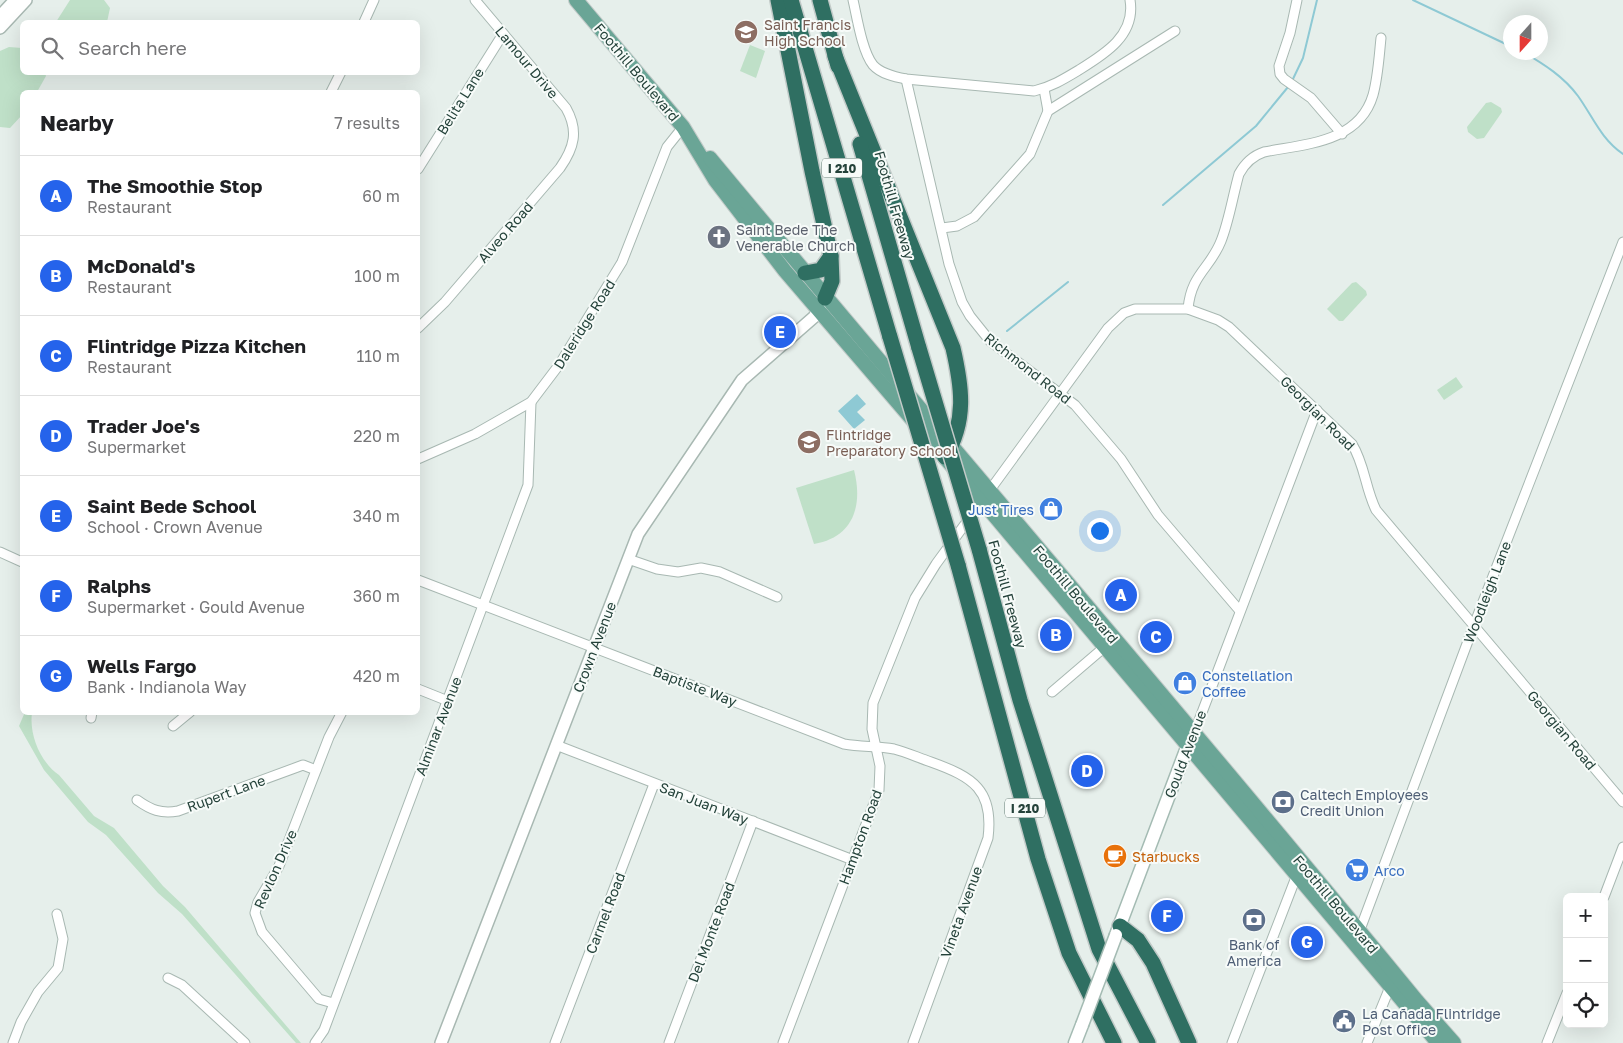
<!DOCTYPE html>
<html lang="en">
<head>
<meta charset="utf-8">
<style>
	body { margin:0; font-family:"Golos Text",sans-serif; background:#f2f2f2; color:#202124 }
	.controls { position:absolute; right:15px; bottom:15px; display:grid; overflow:hidden; border-radius:8px; box-shadow:0 5px 20px #0002 }
	.controls button { width:45px; height:45px; display:grid; place-items:center; padding:0; border:0; border-bottom:1px solid #e0e0e0; background:#fff; color:#202124; font:25px sans-serif }
	.compass { position:absolute; left:1503px; top:15px; width:45px; height:45px; border-radius:50%; background:#fff; box-shadow:0 5px 20px #0002; rotate:201deg }
	.you { position:absolute; left:1099px; top:530px; width:18px; height:18px; margin:-12px; border:4px solid #fff; border-radius:50%; background:#1a73e8; box-shadow:0 0 0 8px #1a73e833 }
	.badge { display:grid; place-items:center; width:32px; height:32px; border-radius:50%; background:#2563eb; color:#fff; font-size:16px; font-weight:700 }
	.pin { position:absolute; translate:-50% -50%; border:2px solid #fff; box-shadow:0 1px 5px #0006 }
	.list { margin:0; padding:0; list-style:none }
	h2 { display:flex; justify-content:space-between; align-items:center; height:65px; margin:0; padding:0 20px; font-size:21px }
	h2 small { font-size:16px; font-weight:400; color:#757577 }
	.list li { display:grid; grid-template-columns:32px 1fr auto; gap:15px; align-items:center; box-sizing:border-box; height:80px; padding:0 20px; border-top:1px solid #e0e0e0 }
	.list b { display:block; font-size:19px; white-space:nowrap }
	.list p { margin:0; font-size:16px; white-space:nowrap; color:#757577 }
	.list em { font-size:16px; font-style:normal; color:#757577 }
	.icon { flex:none; width:28px; height:28px; fill:none; stroke:currentColor; stroke-width:2; stroke-linecap:round; stroke-linejoin:round }
	.map { position:relative; flex:none; width:1623px; height:1043px; overflow:hidden }
	.search { position:absolute; background:#fff; box-shadow:0 5px 20px #0002; left:20px; top:20px; width:400px; height:55px; display:flex; align-items:center; gap:12px; box-sizing:border-box; padding:0 18px; border-radius:8px; color:#757577; font-size:19px }
	.panel { position:absolute; background:#fff; box-shadow:0 5px 20px #0002; left:20px; top:90px; width:400px; height:625px; border-radius:8px }
	.map>svg:first-child { display:block }
</style>
</head>
<body>
<div class="map">
<svg width="1623" height="1043" viewBox="0 0 1623 1043">
	<rect width="100%" height="100%" fill="#e6efeb"/>
	<g fill="#bfe0c8">
		<path d="M 70,0 L 104,0 L 110,8 L 107,22 L 56,22 Z"/>
		<path d="M 750,45 L 765,51 L 756,78 L 740,71 Z"/>
		<path d="M 9,47 L 22,48 L 22,72 L 45,73 L 46,76 L 37,92 L 22,92 L 22,115 L 10,128 L 0,127 L 0,51 Z"/>
		<path d="M 1491,102 L 1501,108 L 1502,112 L 1484,138 L 1477,139 L 1468,132 L 1467,127 L 1486,103 Z"/>
		<path d="M 1356,282 L 1366,291 L 1367,295 L 1343,321 L 1339,321 L 1327,309 L 1352,283 Z"/>
		<path d="M 1456,377 L 1463,387 L 1444,400 L 1437,390 Z"/>
		<path d="M 854,470 C 863,505 854,537 814,544 L 796,488 Z"/>
		<path d="M 25,712 L 32,713 C 29,734 40,762 59,775 L 94,816 L 114,828 L 163,886 L 185,907 L 301,1043 L 296,1043 L 182,914 L 158,893 L 106,835 L 88,822 L 44,770 L 19,726 Z"/>
	</g>
	<path fill="#8ec9d4" d="M 857,394 L 866,404 L 857,412 L 865,420 L 854,429 L 838,411 Z"/>
	<g fill="none" stroke-linecap="round" stroke-linejoin="round">
		<g stroke="#8ec9d4" stroke-width="2">
			<path d="M 1413,0 L 1510,46"/>
			<path d="M 1523,52 C 1544,64 1564,77 1578,96 C 1593,117 1601,139 1623,154"/>
			<path d="M 1292,81 L 1303,58 L 1317,0"/>
			<path d="M 1163,205 L 1256,126 L 1288,87"/>
			<path d="M 1007,331 L 1068,282"/>
		</g>
		<g stroke="#a8b8b2" stroke-width="11">
			<g id="minor">
				<path d="M 853,0 C 857,17 862,51 873,65 C 881,74 895,77 906,79 L 1034,91 C 1051,87 1064,79 1079,70 C 1105,54 1136,35 1130,0"/>
				<path d="M 1297,0 L 1290,33 L 1279,66 L 1280,74 L 1284,79 L 1311,98 L 1342,134"/>
				<path d="M 364,22 L 374,0"/>
				<path d="M 906,79 L 949,264 L 962,302 L 970,316 L 990,341 L 1075,405 L 1121,459 L 1158,515 L 1240,611"/>
				<path d="M 1044,89 L 1048,111"/>
				<path d="M 331,92 L 341,72"/>
				<path d="M 418,169 L 503,34"/>
				<path d="M 942,228 L 957,226 L 974,217 L 1030,154 L 1048,111 L 1175,31"/>
				<path d="M 1188,309 C 1191,274 1210,269 1221,241 C 1229,221 1233,195 1239,174 C 1245,163 1252,156 1264,152 C 1304,144 1359,143 1373,95 C 1378,77 1379,57 1381,38"/>
				<path d="M 418,328 L 445,302 L 560,168 C 574,148 579,131 566,108 L 475,0"/>
				<path d="M 418,459 L 475,434 L 531,402 L 559,365 L 622,262 L 667,147 L 683,127"/>
				<path d="M 0,552 L 22,562"/>
				<path d="M 628,559 L 657,569 L 678,572 L 701,568 L 720,572 L 777,597"/>
				<path d="M 418,580 L 844,744 C 861,747 878,746 894,749 C 906,752 919,758 931,762 C 973,777 994,790 988,838 L 913,1043"/>
				<path d="M 418,689 L 448,701"/>
				<path d="M 1052,692 L 1107,645"/>
				<path d="M 91,718 L 92,712"/>
				<path d="M 173,726 L 190,712"/>
				<path d="M 1192,733 L 1198,723 L 1317,410"/>
				<path d="M 556,745 L 853,860"/>
				<path d="M 137,800 C 151,810 161,814 178,811 L 303,765 L 316,770"/>
				<path d="M 1604,897 L 1623,847"/>
				<path d="M 1358,935 L 1474,625 L 1623,242"/>
				<path d="M 168,978 L 182,985 L 245,1043"/>
				<path d="M 333,1003 L 319,999 L 262,932 L 255,913 L 258,902 L 279,866 L 329,737 L 342,712"/>
				<path d="M 13,1043 L 21,1022 L 38,992 L 58,968 L 63,939 L 57,914"/>
				<path d="M 315,1043 L 324,1030 L 528,485 L 531,402"/>
				<path d="M 555,1043 L 654,784"/>
				<path d="M 669,1043 L 753,821"/>
				<path d="M 783,1043 L 879,790 L 880,766 L 872,729 L 873,703 L 915,598 L 936,564 L 1108,328 L 1124,313 L 1135,309 L 1188,309 L 1218,320 L 1229,327 L 1352,444 C 1365,465 1365,488 1376,510 L 1623,802"/>
				<path d="M 1232,1043 L 1298,872"/>
				<path d="M 1367,1043 L 1392,982"/>
				<path d="M 1547,1043 L 1567,993"/>
			</g>
		</g>
		<g stroke="#a8b8b2" stroke-width="14">
			<g id="tertiary">
				<path d="M 0,16 L 15,0"/>
				<path d="M 0,28 L 26,0"/>
				<path d="M 441,1043 L 638,534 L 742,380 L 814,317 L 822,303"/>
			</g>
		</g>
		<g stroke="#a4bbb3" stroke-width="15">
			<g id="secondary">
				<path d="M 1116,935 L 1191,737"/>
				<path d="M 1075,1043 L 1082,1025"/>
			</g>
		</g>
		<g stroke="#c2cac8" stroke-width="16">
			<g id="primary">
				<path d="M 576,0 L 683,127 L 715,180 L 785,271 L 982,501 L 1438,1043"/>
				<path d="M 710,158 C 944,440 1185,717 1417,1001 L 1454,1043"/>
			</g>
		</g>
		<g stroke="#c2cac8" stroke-width="18">
			<g id="motorway">
				<path d="M 778,0 L 812,171 L 831,256 L 832,281 L 825,298"/>
				<path d="M 791,0 L 890,337"/>
				<path d="M 820,0 L 838,66"/>
				<path d="M 835,56 L 953,348 C 962,387 967,421 945,457"/>
				<path d="M 860,144 L 919,348"/>
				<path d="M 805,273 L 821,270 L 831,256"/>
				<path d="M 979,549 L 1020,700 L 1099,949 L 1148,1043"/>
				<path d="M 958,565 L 1038,859 L 1069,953 L 1114,1043"/>
				<path d="M 1120,926 L 1138,940 L 1153,963 L 1189,1043"/>
			</g>
		</g>
		<use href="#minor" stroke="#fff" stroke-width="9"/>
		<use href="#tertiary" stroke="#fff" stroke-width="11"/>
		<use href="#secondary" stroke="#fff" stroke-width="12"/>
		<use href="#primary" stroke="#6aa596" stroke-width="14"/>
		<use href="#motorway" stroke="#2f6f62" stroke-width="15"/>
		<g stroke="#a4bbb3" stroke-width="15" stroke-linecap="butt">
			<path id="secondary-bridge" d="M 1082,1025 L 1116,935"/>
		</g>
		<g stroke="#c2cac8" stroke-width="18" stroke-linecap="butt">
			<g id="motorway-bridge">
				<path d="M 890,337 L 958,565"/>
				<path d="M 919,348 L 979,549"/>
			</g>
		</g>
		<use href="#secondary-bridge" stroke="#fff" stroke-width="12"/>
		<use href="#motorway-bridge" stroke="#2f6f62" stroke-width="15"/>
	</g>
	<defs>
		<g id="school-disc" transform="scale(1.25)"><circle r="9.5" fill="#8d6e63" stroke="#f7fbf9"/><path d="M0-5L7-2L0 1L-7-2ZM-4 1L0 2.5L4 1V4Q0 6-4 4Z" fill="#fff"/></g>
		<g id="church-disc" transform="scale(1.25)"><circle r="9.5" fill="#6b7280" stroke="#f7fbf9"/><path d="M-1.2-6h2.4v3.5h3.3v2.4h-3.3V6h-2.4V-.1h-3.3v-2.4h3.3Z" fill="#fff"/></g>
		<g id="shop-disc" transform="scale(1.25)"><circle r="9.5" fill="#3f7fe0" stroke="#f7fbf9"/><path d="M-5-2.5h2.3a2.7 3.5 0 0 1 5.4 0H5L5.5 6h-11ZM-1.5-2.5h3a1.5 2.3 0 0 0-3 0Z" fill="#fff"/></g>
		<g id="bank-disc" transform="scale(1.25)"><circle r="9.5" fill="#5c6f8a" stroke="#f7fbf9"/><path d="M-6-4H6V4H-6ZM0-2.3a2.3 2.3 0 1 0 0 4.6a2.3 2.3 0 1 0 0-4.6Z" fill="#fff"/></g>
		<g id="cafe-disc" transform="scale(1.25)"><circle r="9.5" fill="#e8710a" stroke="#f7fbf9"/><path d="M-5.5-4.5H6V0H3Q3 3.5 0 3.5H-2.5Q-5.5 3.5-5.5 0ZM3-3.2v2h1.7v-2ZM-6 4.5H4V6H-6Z" fill="#fff"/></g>
		<g id="supermarket-disc" transform="scale(1.25)"><circle r="9.5" fill="#3f7fe0" stroke="#f7fbf9"/><path d="M-6-5.5h2.5l.6 2H6L4.5 2H-2.5L-4.4-4H-6ZM-1.5 3.2a1.3 1.3 0 1 0 .1 0ZM3 3.2a1.3 1.3 0 1 0 .1 0Z" fill="#fff"/></g>
		<g id="civic-disc" transform="scale(1.25)"><circle r="9.5" fill="#5c6f8a" stroke="#f7fbf9"/><path d="M-.6-6.5H3V-4.5H.6V-3L4-1V1h2V6H-6V1h2V-1L-.6-3ZM-1.2 2.5V6h2.4V2.5Z" fill="#fff"/></g>
	</defs>
	<g fill-rule="evenodd">
		<use href="#school-disc" x="746" y="32"/>
		<use href="#church-disc" x="719" y="237"/>
		<use href="#school-disc" x="809" y="442"/>
		<use href="#shop-disc" x="1051" y="509"/>
		<use href="#shop-disc" x="1185" y="683"/>
		<use href="#bank-disc" x="1283" y="802"/>
		<use href="#cafe-disc" x="1115" y="856"/>
		<use href="#supermarket-disc" x="1357" y="870"/>
		<use href="#bank-disc" x="1254" y="920"/>
		<use href="#civic-disc" x="1344" y="1021"/>
	</g>
	<g text-anchor="middle" dominant-baseline="central" stroke-width="4" stroke-linejoin="round" paint-order="stroke">
		<g fill="#f7fbf9" stroke="#637a73" stroke-width="1">
			<rect x="822" y="158.5" width="40" height="19" rx="4"/>
			<rect x="1005" y="798.5" width="40" height="19" rx="4"/>
		</g>
		<g font-size="12" font-weight="bold" fill="#24423a">
			<text x="842" y="168">I 210</text>
			<text x="1025" y="808">I 210</text>
		</g>
		<g font-size="14" fill="#785e54" stroke="#f7fbf9" text-anchor="start">
			<text x="764" y="24">Saint Francis<tspan x="764" dy="16">High School</tspan></text>
			<text x="826" y="434">Flintridge<tspan x="826" dy="16">Preparatory School</tspan></text>
		</g>
		<g font-size="14" fill="#24423a" stroke="#f7fbf9">
			<text transform="translate(527 62) rotate(50)">Lamour Drive</text>
			<text transform="translate(637 72) rotate(50)">Foothill Boulevard</text>
			<text transform="translate(460 101) rotate(-58)">Belita Lane</text>
			<text transform="translate(895 205) rotate(74)">Foothill Freeway</text>
			<text transform="translate(505 232) rotate(-49)">Alveo Road</text>
			<text transform="translate(584 324) rotate(-58)">Daleridge Road</text>
			<text transform="translate(1028 368) rotate(38)">Richmond Road</text>
			<text transform="translate(1318 413) rotate(45)">Georgian Road</text>
			<text transform="translate(1487 592) rotate(-69)">Woodleigh Lane</text>
			<text transform="translate(1008 594) rotate(75)">Foothill Freeway</text>
			<text transform="translate(1076 594) rotate(50)">Foothill Boulevard</text>
			<text transform="translate(594 647) rotate(-69)">Crown Avenue</text>
			<text transform="translate(695 686) rotate(21)">Baptiste Way</text>
			<text transform="translate(438 726) rotate(-69)">Alminar Avenue</text>
			<text transform="translate(1562 730) rotate(50)">Georgian Road</text>
			<text transform="translate(1185 754) rotate(-69)">Gould Avenue</text>
			<text transform="translate(226 793) rotate(-20)">Rupert Lane</text>
			<text transform="translate(704 803) rotate(21)">San Juan Way</text>
			<text transform="translate(860 837) rotate(-70)">Hampton Road</text>
			<text transform="translate(275 869) rotate(-66)">Revlon Drive</text>
			<text transform="translate(1336 904) rotate(50)">Foothill Boulevard</text>
			<text transform="translate(961 912) rotate(-70)">Vineta Avenue</text>
			<text transform="translate(605 913) rotate(-69)">Carmel Road</text>
			<text transform="translate(711 932) rotate(-69)">Del Monte Road</text>
		</g>
		<g font-size="14" fill="#5b616d" stroke="#f7fbf9" text-anchor="start">
			<text x="736" y="229">Saint Bede The<tspan x="736" dy="16">Venerable Church</tspan></text>
		</g>
		<g font-size="14" fill="#366cbe" stroke="#f7fbf9" text-anchor="start">
			<text x="1034" y="509" text-anchor="end">Just Tires</text>
			<text x="1202" y="675">Constellation<tspan x="1202" dy="16">Coffee</tspan></text>
			<text x="1374" y="870">Arco</text>
		</g>
		<g font-size="14" fill="#4e5e75" stroke="#f7fbf9" text-anchor="start">
			<text x="1300" y="794">Caltech Employees<tspan x="1300" dy="16">Credit Union</tspan></text>
			<text x="1254" y="944" text-anchor="middle">Bank of<tspan x="1254" dy="16">America</tspan></text>
			<text x="1362" y="1013">La Cañada Flintridge<tspan x="1362" dy="16">Post Office</tspan></text>
		</g>
		<g font-size="14" fill="#c56008" stroke="#f7fbf9" text-anchor="start">
			<text x="1132" y="856">Starbucks</text>
		</g>
	</g>
</svg>
<div class="controls">
<button>+</button>
<button>−</button>
<button><svg class="icon" aria-label="locate" viewBox="0 0 24 24"><circle cx="12" cy="12" r="6"/><path d="M12 2v4M12 18v4M2 12h4M18 12h4"/></svg></button>
</div>
<svg class="compass" viewBox="-18 -18 36 36"><path d="M0-13l5 13h-10z" fill="#e53935"/><path d="M0 13l5-13h-10z" fill="#757577"/></svg>
<div class="you"></div>
<div class="pin badge" style="left:1121px;top:595px">A</div>
<div class="pin badge" style="left:1056px;top:635px">B</div>
<div class="pin badge" style="left:1156px;top:637px">C</div>
<div class="pin badge" style="left:1087px;top:771px">D</div>
<div class="pin badge" style="left:780px;top:332px">E</div>
<div class="pin badge" style="left:1167px;top:916px">F</div>
<div class="pin badge" style="left:1307px;top:942px">G</div>
<div class="search"><svg class="icon" aria-label="search" viewBox="0 0 24 24"><circle cx="10" cy="10" r="6"/><path d="M15 15l6 6"/></svg>Search here</div>
<section class="panel">
<h2>Nearby<small>7 results</small></h2>
<ul class="list">
<li><span class="badge">A</span><div><b>The Smoothie Stop</b><p>Restaurant</p></div><em>60 m</em></li>
<li><span class="badge">B</span><div><b>McDonald's</b><p>Restaurant</p></div><em>100 m</em></li>
<li><span class="badge">C</span><div><b>Flintridge Pizza Kitchen</b><p>Restaurant</p></div><em>110 m</em></li>
<li><span class="badge">D</span><div><b>Trader Joe's</b><p>Supermarket</p></div><em>220 m</em></li>
<li><span class="badge">E</span><div><b>Saint Bede School</b><p>School · Crown Avenue</p></div><em>340 m</em></li>
<li><span class="badge">F</span><div><b>Ralphs</b><p>Supermarket · Gould Avenue</p></div><em>360 m</em></li>
<li><span class="badge">G</span><div><b>Wells Fargo</b><p>Bank · Indianola Way</p></div><em>420 m</em></li>
</ul>
</section>
</div>
</body>
</html>
